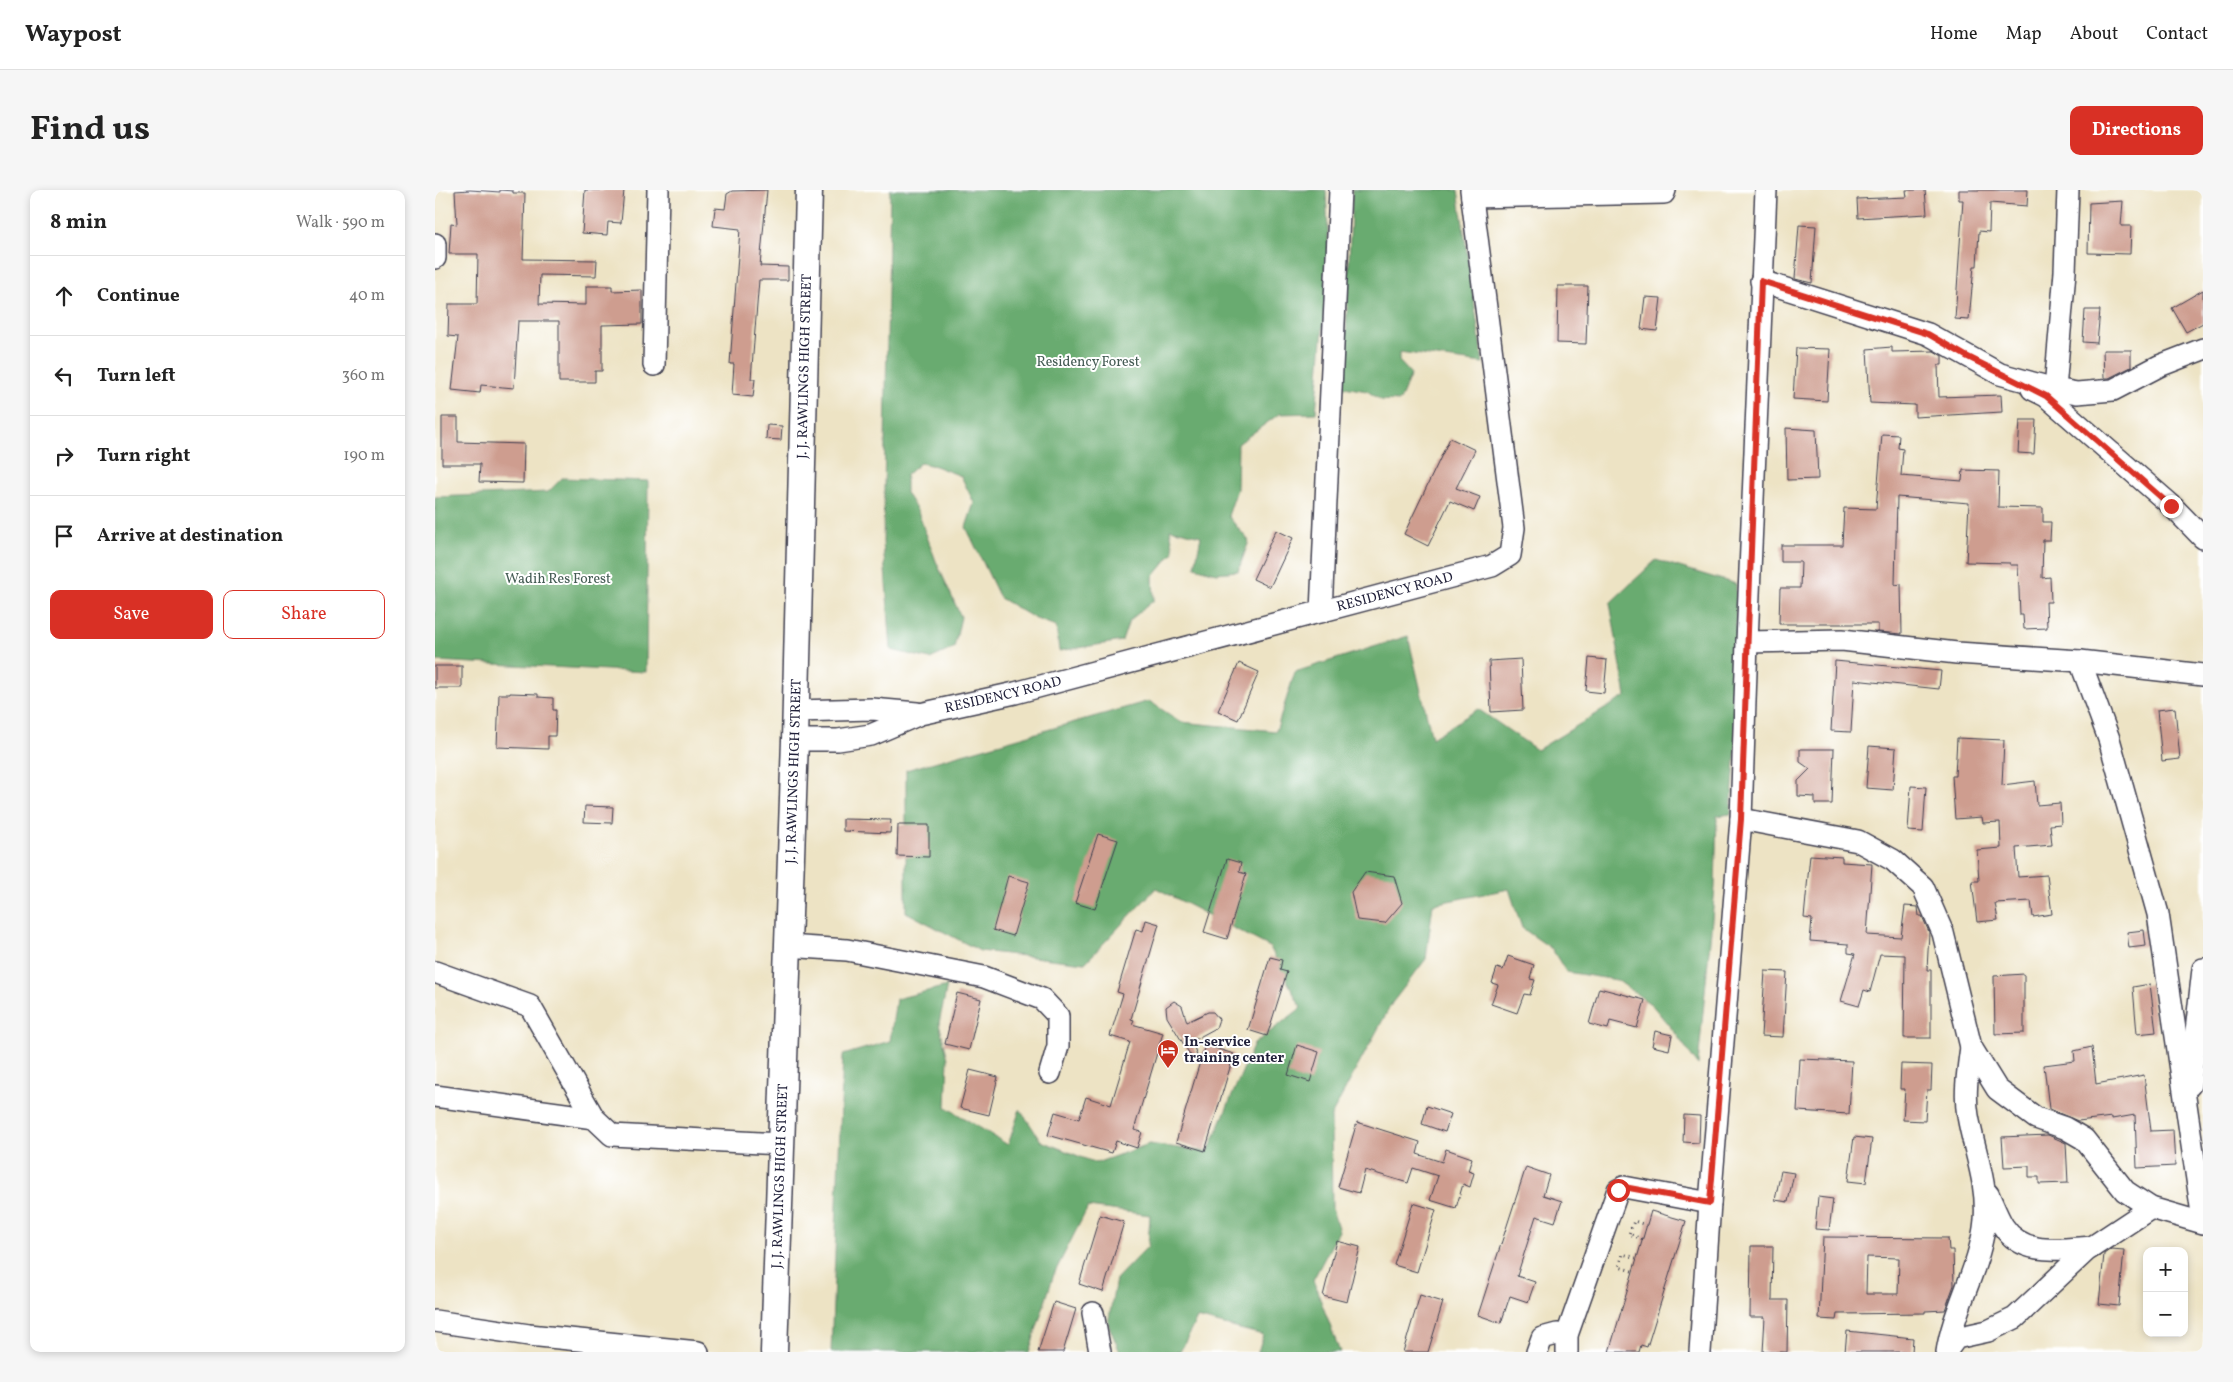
<!DOCTYPE html>
<html lang="en">
<head>
<meta charset="utf-8">
<style>
	body { margin:0; font-family:Vollkorn,serif; background:#f6f6f6; color:#222 }
	.controls { position:absolute; right:15px; bottom:15px; display:grid; overflow:hidden; border-radius:10px; box-shadow:0 2px 8px #0003 }
	.controls button { width:45px; height:45px; display:grid; place-items:center; padding:0; border:0; border-bottom:1px solid #e0e0e0; background:#fff; color:#222; font:25px sans-serif }
	.stop { position:absolute; width:15px; height:15px; margin:-11px; border:4px solid #d93025; border-radius:50%; background:#fff }
	.stop.end { background:#d93025; border-color:#fff; box-shadow:0 1px 5px #0008 }
	.list { margin:0; padding:0; list-style:none }
	h2 { display:flex; justify-content:space-between; align-items:center; height:65px; margin:0; padding:0 20px; font-size:21px }
	h2 small { font-size:16px; font-weight:400; color:#767676 }
	.list li { display:grid; grid-template-columns:32px 1fr auto; gap:15px; align-items:center; box-sizing:border-box; height:80px; padding:0 20px; border-top:1px solid #e0e0e0 }
	.list b { display:block; font-size:19px; white-space:nowrap }
	.list em { font-size:16px; font-style:normal; color:#767676 }
	.actions { display:flex; gap:10px; padding:15px 20px }
	.actions a { flex:1; padding:11px 0; border:1px solid #d93025; border-radius:10px; text-align:center; font-size:18px; color:#d93025 }
	.actions .main { background:#d93025; color:#fff }
	.icon { flex:none; width:28px; height:28px; fill:none; stroke:currentColor; stroke-width:2; stroke-linecap:round; stroke-linejoin:round }
	.map { position:relative; flex:none; width:1768px; height:1162px; overflow:hidden; border-radius:10px }
	header { display:flex; align-items:center; gap:30px; box-sizing:border-box; height:70px; padding:0 25px; background:#fff; border-bottom:1px solid #e0e0e0 }
	header strong { font-size:24px }
	nav { display:flex; gap:28px; margin-inline-start:auto; font-size:18px }
	.intro { display:flex; align-items:center; justify-content:space-between; box-sizing:border-box; height:120px; padding:0 30px }
	h1 { margin:0; font-size:35px }
	.button { padding:12px 22px; border-radius:10px; background:#d93025; color:#fff; font-size:18px; font-weight:700 }
	main { display:flex; gap:30px; padding:0 30px }
	aside { flex:1; background:#fff; border-radius:10px; box-shadow:0 2px 8px #0003 }
	.map>svg:first-child { display:block }
</style>
</head>
<body>
<header>
<strong>Waypost</strong>
<nav><a>Home</a><a>Map</a><a>About</a><a>Contact</a></nav>
</header>
<div class="intro"><h1>Find us</h1><a class="button">Directions</a></div>
<main>
<aside>
<h2>8 min<small>Walk · 590 m</small></h2>
<ul class="list">
<li><svg class="icon" aria-label="ahead" viewBox="0 0 24 24"><path d="M12 20V5M6 11l6-6 6 6"/></svg><div><b>Continue</b></div><em>40 m</em></li>
<li><svg class="icon" aria-label="left" viewBox="0 0 24 24"><path d="M17 20v-9H6M10 6l-5 5 5 5"/></svg><div><b>Turn left</b></div><em>360 m</em></li>
<li><svg class="icon" aria-label="right" viewBox="0 0 24 24"><path d="M7 20v-9h11M14 6l5 5-5 5"/></svg><div><b>Turn right</b></div><em>190 m</em></li>
<li><svg class="icon" aria-label="arrive" viewBox="0 0 24 24"><path d="M6 21V4h12l-3 4 3 4H6"/></svg><div><b>Arrive at destination</b></div></li>
</ul>
<div class="actions"><a class="main">Save</a><a>Share</a></div>
</aside>
<div class="map">
<svg width="1768" height="1162" viewBox="0 0 1768 1162">
	<rect width="100%" height="100%" fill="#fff"/>
	<filter id="ink" filterUnits="userSpaceOnUse"><feTurbulence type="fractalNoise" baseFrequency=".02" numOctaves="2"/><feDisplacementMap in="SourceGraphic" scale="10" xChannelSelector="R" yChannelSelector="G"/><feConvolveMatrix kernelMatrix="1 2 1 2 8 2 1 2 1" color-interpolation-filters="sRGB"/></filter>
	<filter id="wash" filterUnits="userSpaceOnUse"><feTurbulence type="fractalNoise" baseFrequency=".0096" numOctaves="4" result="noise"/><feDisplacementMap in="SourceGraphic" scale="20" xChannelSelector="R" yChannelSelector="G"/><feGaussianBlur stdDeviation="1.12" result="paint"/><feColorMatrix in="noise" values="0 0 0 0 0 0 0 0 0 0 0 0 0 0 0 0 0 1.4 0 .05"/><feComposite in="paint" operator="in"/></filter>
	<g filter="url(#wash)">
		<rect width="100%" height="100%" fill="#ede3c4"/>
		<g fill="#69ab6f" stroke="#466655">
			<path d="M 455,0 L 891,0 L 894,62 L 881,223 L 844,224 L 803,254 L 802,299 L 793,326 L 814,351 L 803,381 L 781,383 L 760,377 L 766,346 L 735,339 L 739,362 L 718,387 L 719,410 L 694,431 L 687,451 L 624,461 L 621,436 L 601,429 L 565,408 L 531,337 L 539,313 L 526,286 L 500,276 L 485,273 L 471,285 L 471,303 L 483,322 L 501,371 L 526,427 L 519,458 L 495,469 L 456,460 L 448,352 Z"/>
			<path d="M 917,0 L 1023,0 L 1048,173 L 964,162 L 964,171 L 976,184 L 965,211 L 946,210 L 932,201 L 909,197 Z"/>
			<path d="M 127,288 L 213,291 L 211,482 L 0,471 L 0,307 L 113,302 Z"/>
			<path d="M 1221,370 L 1301,394 L 1301,556 L 1296,624 L 1282,626 L 1280,698 L 1263,875 L 1241,844 L 1217,815 L 1182,790 L 1131,782 L 1117,759 L 1087,738 L 1074,699 L 998,714 L 991,769 L 957,813 L 896,926 L 897,1019 L 904,1041 L 878,1090 L 905,1162 L 823,1162 L 828,1145 L 762,1128 L 745,1162 L 685,1162 L 673,1134 L 681,1089 L 713,1056 L 715,1025 L 653,1017 L 619,1084 L 594,1162 L 396,1162 L 408,865 L 455,851 L 461,809 L 512,796 L 504,833 L 513,869 L 511,917 L 573,955 L 585,919 L 606,951 L 661,973 L 714,954 L 773,962 L 819,854 L 866,818 L 835,757 L 721,698 L 650,773 L 545,761 L 471,722 L 471,580 L 714,511 L 746,532 L 841,541 L 860,482 L 973,446 L 997,548 L 1043,519 L 1102,560 L 1191,506 L 1175,413 Z"/>
		</g>
		<g id="blocks">
			<g fill="#ce9d8f" fill-rule="evenodd">
				<path d="M 35,0 L 65,2 L 65,0 L 78,1 L 78,3 L 90,3 L 88,69 L 162,70 L 161,86 L 105,85 L 104,114 L 151,115 L 151,96 L 177,96 L 177,101 L 207,100 L 207,134 L 167,135 L 167,181 L 160,181 L 160,192 L 124,192 L 124,131 L 83,131 L 79,198 L 46,195 L 45,203 L 17,200 L 23,147 L 13,146 L 14,114 L 42,114 L 43,64 L 14,64 L 16,33 L 22,34 L 20,1 Z"/>
				<path d="M 150,0 L 189,0 L 186,33 L 173,32 L 172,45 L 147,43 Z"/>
				<path d="M 332,0 L 325,76 L 353,77 L 353,90 L 324,90 L 316,189 L 320,189 L 318,207 L 297,205 L 299,174 L 295,174 L 305,39 L 278,36 L 280,18 L 290,19 L 292,4 L 297,1 Z"/>
				<path d="M 1471,0 L 1490,0 L 1492,24 L 1423,28 L 1422,9 L 1472,7 Z"/>
				<path d="M 1524,0 L 1593,0 L 1592,16 L 1555,13 L 1554,42 L 1544,41 L 1542,76 L 1539,76 L 1534,130 L 1520,129 L 1528,10 L 1524,10 Z"/>
				<path d="M 1688,11 L 1686,36 L 1696,36 L 1695,64 L 1653,63 L 1654,13 Z"/>
				<path d="M 1364,35 L 1381,36 L 1377,93 L 1360,89 Z"/>
				<path d="M 1123,96 L 1153,96 L 1151,154 L 1122,153 Z"/>
				<path d="M 1768,100 L 1768,133 L 1751,142 L 1737,118 Z"/>
				<path d="M 1210,107 L 1226,108 L 1222,141 L 1206,139 Z"/>
				<path d="M 1650,120 L 1665,120 L 1662,153 L 1648,152 Z"/>
				<path d="M 1457,157 L 1457,162 L 1499,161 L 1507,166 L 1507,175 L 1503,175 L 1504,207 L 1566,205 L 1567,222 L 1480,227 L 1480,215 L 1435,213 L 1432,159 Z"/>
				<path d="M 1361,158 L 1395,159 L 1392,211 L 1358,209 Z"/>
				<path d="M 1668,160 L 1696,160 L 1696,177 L 1674,188 L 1669,188 Z"/>
				<path d="M 7,227 L 23,227 L 23,252 L 89,254 L 88,293 L 44,292 L 45,274 L 7,274 Z"/>
				<path d="M 1585,230 L 1601,230 L 1599,264 L 1583,263 Z"/>
				<path d="M 332,235 L 347,236 L 346,250 L 331,249 Z"/>
				<path d="M 1351,238 L 1381,240 L 1383,289 L 1352,290 Z"/>
				<path d="M 1447,244 L 1464,245 L 1463,258 L 1468,259 L 1466,286 L 1527,291 L 1528,280 L 1564,281 L 1563,317 L 1608,318 L 1608,332 L 1616,332 L 1615,350 L 1608,350 L 1607,388 L 1615,387 L 1616,412 L 1611,412 L 1612,438 L 1589,439 L 1588,425 L 1585,425 L 1583,375 L 1575,375 L 1575,373 L 1531,372 L 1534,313 L 1462,307 L 1460,395 L 1466,394 L 1467,444 L 1443,442 L 1443,434 L 1344,434 L 1345,398 L 1365,398 L 1366,372 L 1346,372 L 1346,355 L 1407,355 L 1409,318 L 1441,319 Z"/>
				<path d="M 1015,248 L 1040,260 L 1021,298 L 1045,307 L 1039,321 L 1015,311 L 993,356 L 969,344 Z"/>
				<path d="M 841,340 L 858,348 L 835,397 L 818,389 Z"/>
				<path d="M 1154,468 L 1172,470 L 1169,503 L 1151,501 Z"/>
				<path d="M 1086,469 L 1088,520 L 1056,522 L 1054,471 Z"/>
				<path d="M 1400,471 L 1506,481 L 1504,499 L 1419,490 L 1416,542 L 1396,541 Z"/>
				<path d="M 804,473 L 824,482 L 803,530 L 783,521 Z"/>
				<rect x="0" y="476" width="27" height="22"/>
				<path d="M 75,503 L 103,504 L 103,507 L 118,508 L 118,520 L 121,520 L 120,546 L 113,546 L 113,559 L 62,557 L 64,504 L 75,504 Z"/>
				<path d="M 1740,518 L 1745,569 L 1727,571 L 1722,520 Z"/>
				<path d="M 1522,548 L 1569,550 L 1567,595 L 1600,591 L 1602,615 L 1625,613 L 1626,634 L 1615,635 L 1617,655 L 1581,658 L 1583,687 L 1612,685 L 1617,724 L 1598,727 L 1596,711 L 1560,713 L 1563,730 L 1542,732 L 1537,691 L 1544,691 L 1542,660 L 1566,658 L 1565,632 L 1548,633 L 1547,627 L 1520,629 L 1517,586 L 1520,586 Z"/>
				<path d="M 1434,556 L 1461,558 L 1458,600 L 1431,598 Z"/>
				<path d="M 1365,559 L 1399,559 L 1397,614 L 1380,614 L 1380,607 L 1363,606 L 1363,591 L 1375,579 L 1365,572 Z"/>
				<path d="M 1476,596 L 1491,597 L 1488,642 L 1473,641 Z"/>
				<path d="M 150,616 L 178,617 L 177,633 L 149,632 Z"/>
				<path d="M 408,629 L 456,630 L 455,643 L 408,641 Z"/>
				<path d="M 463,635 L 494,635 L 494,667 L 462,666 Z"/>
				<path d="M 663,644 L 683,650 L 660,719 L 640,713 Z"/>
				<path d="M 1375,665 L 1407,667 L 1407,672 L 1437,674 L 1432,745 L 1466,747 L 1470,716 L 1483,717 L 1484,726 L 1487,726 L 1494,742 L 1492,780 L 1496,780 L 1496,848 L 1469,848 L 1470,765 L 1445,764 L 1435,802 L 1429,800 L 1424,816 L 1406,811 L 1420,764 L 1413,763 L 1413,754 L 1375,751 L 1377,729 L 1369,728 Z"/>
				<path d="M 792,669 L 806,673 L 804,682 L 811,684 L 792,749 L 769,742 Z"/>
				<path d="M 930,682 L 959,686 L 967,713 L 950,733 L 922,730 L 916,702 Z"/>
				<path d="M 573,686 L 594,692 L 578,746 L 558,740 Z"/>
				<path d="M 711,730 L 724,734 L 696,829 L 699,830 L 697,834 L 728,843 L 699,940 L 707,942 L 702,958 L 681,951 L 677,963 L 613,945 L 620,922 L 644,929 L 651,907 L 676,915 L 695,852 L 675,846 L 688,804 L 682,802 L 701,739 L 708,741 Z"/>
				<path d="M 1709,740 L 1711,756 L 1694,758 L 1692,742 Z"/>
				<path d="M 1073,766 L 1099,775 L 1095,789 L 1100,790 L 1095,805 L 1089,804 L 1082,823 L 1056,814 L 1063,795 L 1057,793 L 1062,778 L 1068,780 Z"/>
				<path d="M 835,767 L 847,770 L 845,780 L 852,782 L 832,846 L 813,840 Z"/>
				<path d="M 1330,781 L 1352,782 L 1348,847 L 1326,846 Z"/>
				<path d="M 1589,784 L 1589,843 L 1560,844 L 1559,786 Z"/>
				<path d="M 1715,794 L 1721,842 L 1702,844 L 1698,797 Z"/>
				<path d="M 1164,798 L 1210,810 L 1202,838 L 1175,831 L 1173,839 L 1154,834 Z"/>
				<path d="M 522,803 L 546,809 L 534,860 L 510,854 Z"/>
				<path d="M 739,811 L 747,816 L 752,832 L 773,822 L 778,822 L 784,829 L 781,838 L 757,851 L 763,869 L 759,871 L 732,827 L 731,817 Z"/>
				<path d="M 1220,841 L 1237,845 L 1234,860 L 1217,856 Z"/>
				<path d="M 770,855 L 799,864 L 770,961 L 741,952 Z"/>
				<path d="M 862,855 L 884,862 L 875,892 L 853,885 Z"/>
				<path d="M 1657,857 L 1661,894 L 1709,885 L 1716,941 L 1738,940 L 1740,976 L 1702,978 L 1700,925 L 1677,929 L 1677,927 L 1643,931 L 1614,919 L 1609,875 L 1640,871 L 1639,861 Z"/>
				<path d="M 1365,869 L 1417,871 L 1414,924 L 1362,921 Z"/>
				<path d="M 1466,874 L 1497,875 L 1496,900 L 1492,900 L 1490,931 L 1468,930 L 1470,899 L 1465,899 Z"/>
				<path d="M 535,880 L 563,887 L 554,925 L 525,918 Z"/>
				<path d="M 992,916 L 1016,924 L 1010,942 L 987,934 Z"/>
				<path d="M 1249,925 L 1265,926 L 1264,953 L 1248,952 Z"/>
				<path d="M 922,932 L 985,952 L 982,964 L 1007,972 L 1011,959 L 1037,968 L 1033,981 L 1039,983 L 1035,997 L 1028,994 L 1021,1018 L 995,1010 L 1003,986 L 978,978 L 973,993 L 930,980 L 924,1003 L 903,997 Z"/>
				<path d="M 1613,945 L 1631,953 L 1633,993 L 1604,994 L 1604,987 L 1594,987 L 1594,976 L 1569,977 L 1567,947 Z"/>
				<path d="M 1419,947 L 1437,949 L 1431,993 L 1413,991 Z"/>
				<path d="M 1091,977 L 1114,985 L 1108,1005 L 1127,1011 L 1120,1032 L 1101,1026 L 1082,1086 L 1100,1092 L 1093,1112 L 1075,1106 L 1066,1133 L 1043,1125 Z"/>
				<path d="M 1346,981 L 1359,983 L 1353,1012 L 1340,1010 Z"/>
				<path d="M 1383,1007 L 1398,1009 L 1394,1040 L 1380,1039 Z"/>
				<path d="M 978,1013 L 1001,1020 L 982,1082 L 959,1075 Z"/>
				<path d="M 1216,1021 L 1251,1031 L 1212,1157 L 1206,1155 L 1204,1162 L 1174,1162 Z"/>
				<path d="M 665,1025 L 689,1032 L 668,1102 L 644,1094 Z"/>
				<path d="M 1388,1047 L 1513,1048 L 1514,1060 L 1518,1060 L 1519,1095 L 1510,1120 L 1490,1121 L 1490,1123 L 1402,1124 L 1401,1130 L 1384,1129 ZM 1432,1067 L 1464,1068 L 1463,1104 L 1431,1104 Z"/>
				<path d="M 902,1051 L 925,1057 L 912,1112 L 888,1106 Z"/>
				<path d="M 1316,1056 L 1338,1056 L 1337,1110 L 1353,1110 L 1352,1162 L 1328,1162 L 1330,1127 L 1315,1127 Z"/>
				<path d="M 1676,1059 L 1689,1060 L 1684,1116 L 1664,1114 L 1669,1064 Z"/>
				<path d="M 985,1105 L 1008,1112 L 993,1162 L 968,1162 Z"/>
				<path d="M 619,1112 L 641,1119 L 628,1162 L 603,1162 Z"/>
				<path d="M 1412,1141 L 1478,1148 L 1477,1162 L 1410,1162 Z"/>
			</g>
		</g>
	</g>
	<g filter="url(#ink)">
		<use href="#blocks" fill-opacity="0" stroke="#403f50" stroke-width="1"/>
		<g fill="none" stroke-linecap="round" stroke-linejoin="round">
			<g stroke="#403f50" stroke-width="24">
				<g id="minor">
					<path d="M 1331,0 L 1312,452 L 1407,450 L 1522,463 L 1645,471 L 1768,485"/>
					<path d="M 1037,7 L 1229,3 L 1230,0"/>
					<path d="M 0,54 L 0,68"/>
					<path d="M 1326,91 L 1493,144 L 1565,184 L 1620,199 L 1642,203 L 1678,200 L 1724,176 L 1768,159"/>
					<path d="M 219,175 L 223,0"/>
					<path d="M 1597,199 L 1611,206 L 1736,315 L 1768,348"/>
					<path d="M 1620,199 L 1630,82 L 1633,0"/>
					<path d="M 886,422 L 905,0"/>
					<path d="M 1645,471 L 1674,549 L 1723,724 L 1768,1030"/>
					<path d="M 361,521 L 437,519 L 482,523"/>
					<path id="s1" d="M 360,550 L 403,550 L 436,545 L 485,524 L 580,503 L 1057,376 L 1075,365 L 1079,338 L 1036,0"/>
					<path d="M 1306,629 L 1423,651 L 1458,670 L 1488,697 L 1508,743 L 1536,857 L 1562,899 L 1601,928 L 1630,938 L 1649,949 L 1690,1001 L 1716,1018 L 1768,1033"/>
					<path d="M 352,756 L 412,760 L 549,787 L 607,809 L 623,826 L 623,856 L 615,883"/>
					<path d="M 0,782 L 95,816 L 159,928 L 177,945 L 346,954"/>
					<path d="M 1755,895 L 1768,779"/>
					<path d="M 0,906 L 159,928"/>
					<path d="M 1553,1004 C 1558,1015 1562,1026 1568,1036 C 1588,1067 1625,1059 1657,1057"/>
					<path d="M 658,1123 L 665,1162"/>
					<path d="M 0,1131 L 94,1145 L 263,1162"/>
					<path d="M 1513,1159 L 1521,1148 L 1553,1141 L 1580,1128 L 1651,1061 L 1716,1018"/>
					<path d="M 1102,1162 L 1107,1148 L 1122,1144 L 1132,1145"/>
					<path d="M 1132,1162 L 1132,1145 L 1183,1000 L 1189,997 L 1275,1013"/>
					<path d="M 1265,1162 L 1275,1013 L 1306,629 L 1312,452"/>
					<path d="M 1512,1162 C 1519,1117 1546,1076 1550,1030 C 1553,993 1539,961 1533,926 C 1529,903 1533,880 1536,857"/>
				</g>
			</g>
			<g stroke="#403f50" stroke-width="29">
				<g id="major">
					<path id="s2" d="M 339,1162 L 360,550 L 374,0"/>
				</g>
			</g>
			<g stroke="#403f50" stroke-width="3" stroke-dasharray="1 4" stroke-linecap="butt">
				<path d="M 1207,1049 L 1194,1044 L 1199,1031 L 1211,1035"/>
				<path d="M 1197,1081 L 1184,1077 L 1188,1064 L 1201,1068"/>
			</g>
			<use href="#minor" stroke="#fff" stroke-width="21"/>
			<use href="#major" stroke="#fff" stroke-width="26"/>
		</g>
	</g>
	<g fill="none" stroke-linecap="round" stroke-linejoin="round" filter="url(#ink)">
		<path stroke="#d93025" stroke-width="6" d="M 1183,1000 L 1189,997 L 1275,1013 L 1306,629 L 1326,91 L 1493,144 L 1531,166 L 1611,206 L 1736,316"/>
	</g>
	<defs>
		<g id="hotel-pin" transform="scale(1.125)"><path d="M0 17L-7.5 6A9.5 9.5 0 1 1 7.5 6Z" fill="#c8321e" stroke="#fff"/><path d="M-6-4.5h1.5V1H6V5H4.5V3h-9V5H-6ZM-4 0a1.8 1.8 0 1 1 3.6 0ZM.5 0V-2.5h3Q6-2.5 6 0Z" fill="#fff"/></g>
	</defs>
	<g fill-rule="evenodd">
		<use href="#hotel-pin" x="733" y="860"/>
	</g>
	<g text-anchor="middle" dominant-baseline="central" stroke-width="4" stroke-linejoin="round" paint-order="stroke">
		<g font-size="14" fill="#445b54" stroke="#fff">
			<text x="653" y="172">Residency Forest</text>
			<text x="123" y="389">Wadih Res Forest</text>
		</g>
		<g font-size="14" fill="#22223b" stroke="#fff">
			<text stroke="none"><textPath href="#s2" startOffset="986">J. J. RAWLINGS HIGH STREET</textPath></text>
			<text stroke="none"><textPath href="#s1" startOffset="620">RESIDENCY ROAD</textPath></text>
			<text stroke="none"><textPath href="#s1" startOffset="215">RESIDENCY ROAD</textPath></text>
			<text stroke="none"><textPath href="#s2" startOffset="581">J. J. RAWLINGS HIGH STREET</textPath></text>
			<text stroke="none"><textPath href="#s2" startOffset="176">J. J. RAWLINGS HIGH STREET</textPath></text>
		</g>
		<g font-size="14" font-weight="bold" fill="#22223b" stroke="#fff" text-anchor="start">
			<text x="749" y="852">In-service<tspan x="749" dy="16">training center</tspan></text>
		</g>
	</g>
</svg>
<div class="controls">
<button>+</button>
<button>−</button>
</div>
<div class="stop" style="left:1183px;top:1000px"></div>
<div class="stop end" style="left:1736px;top:316px"></div>
</div>
</main>
</body>
</html>
